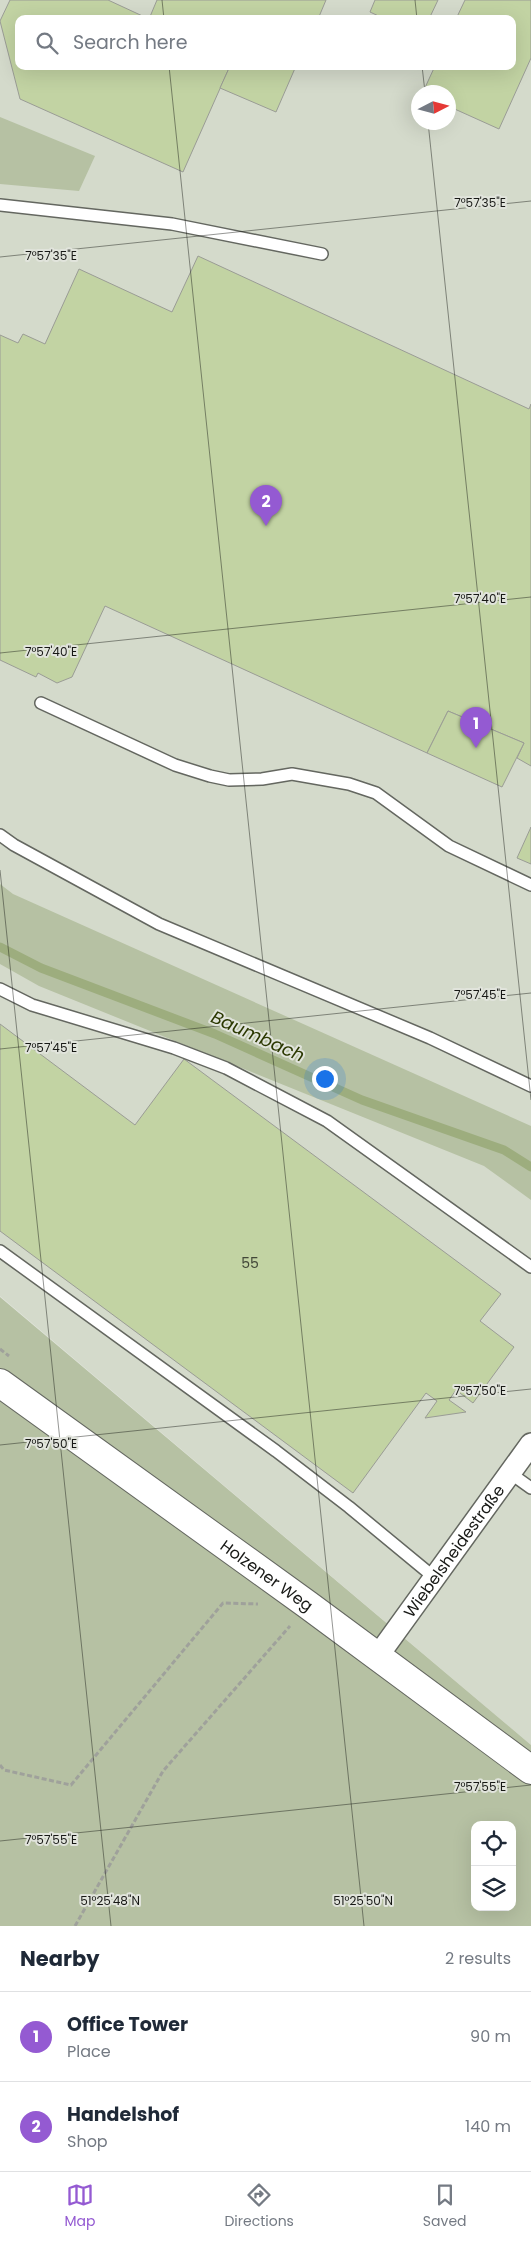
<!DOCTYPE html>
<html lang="en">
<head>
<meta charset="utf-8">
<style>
	body { margin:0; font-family:Poppins,sans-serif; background:#f2f2f3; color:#1f2937 }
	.controls { position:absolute; right:15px; bottom:15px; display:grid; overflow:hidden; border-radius:10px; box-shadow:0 5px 20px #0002 }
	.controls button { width:45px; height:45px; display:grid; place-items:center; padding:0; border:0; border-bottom:1px solid #e0e1e3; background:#fff; color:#1f2937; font:25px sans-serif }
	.compass { position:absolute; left:411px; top:85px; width:45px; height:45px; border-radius:50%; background:#fff; box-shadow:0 5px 20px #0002; rotate:84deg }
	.you { position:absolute; left:324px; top:1078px; width:18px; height:18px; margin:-12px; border:4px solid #fff; border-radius:50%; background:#1a73e8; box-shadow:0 0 0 8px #1a73e833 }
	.badge { display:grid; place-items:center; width:32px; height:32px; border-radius:50%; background:#945ad2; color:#fff; font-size:16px; font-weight:700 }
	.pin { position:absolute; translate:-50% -41px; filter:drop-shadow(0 1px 2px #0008) }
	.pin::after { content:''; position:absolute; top:26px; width:18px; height:15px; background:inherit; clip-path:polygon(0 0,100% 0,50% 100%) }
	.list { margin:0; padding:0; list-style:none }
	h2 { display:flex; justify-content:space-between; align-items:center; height:65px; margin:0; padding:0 20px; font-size:21px }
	h2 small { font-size:16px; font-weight:400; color:#747a83 }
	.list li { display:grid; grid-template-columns:32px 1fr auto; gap:15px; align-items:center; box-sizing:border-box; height:90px; padding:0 20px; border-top:1px solid #e0e1e3 }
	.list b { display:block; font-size:19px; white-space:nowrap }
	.list p { margin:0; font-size:16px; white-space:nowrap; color:#747a83 }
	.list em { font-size:16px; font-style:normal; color:#747a83 }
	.icon { flex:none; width:28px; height:28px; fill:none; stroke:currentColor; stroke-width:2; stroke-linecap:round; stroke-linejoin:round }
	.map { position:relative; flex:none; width:531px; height:1926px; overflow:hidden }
	.search { position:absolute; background:#fff; box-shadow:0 5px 20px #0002; left:15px; right:15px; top:15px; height:55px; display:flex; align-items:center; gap:12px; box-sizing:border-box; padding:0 18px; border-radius:10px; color:#747a83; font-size:19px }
	.sheet { height:245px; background:#fff }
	nav { display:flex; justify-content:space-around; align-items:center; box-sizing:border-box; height:70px; border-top:1px solid #e0e1e3; background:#fff; font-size:14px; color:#747a83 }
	nav a { display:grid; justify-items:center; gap:2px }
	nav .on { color:#945ad2 }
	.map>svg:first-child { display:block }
</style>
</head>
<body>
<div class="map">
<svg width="531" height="1926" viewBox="0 0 531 1926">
	<rect width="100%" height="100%" fill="#e1e4dc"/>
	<path fill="#d4dacb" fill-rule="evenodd" d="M 0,0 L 531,0 L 531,1745 L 0,1296 ZM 19,19 L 512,19 L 512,66 L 19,66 ZM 418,92 L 448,92 L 448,122 L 418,122 Z"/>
	<g fill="#b6c1a3" fill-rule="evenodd">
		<path d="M 0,117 L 95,156 L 79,191 L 0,184 Z"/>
		<path d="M 0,884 L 13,894 L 531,1126 L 531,1200 L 484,1166 L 39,986 L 0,964 Z"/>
		<path d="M 0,1297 L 531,1745 L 531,1926 L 0,1926 ZM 475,1825 L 512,1825 L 512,1907 L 475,1907 Z"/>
	</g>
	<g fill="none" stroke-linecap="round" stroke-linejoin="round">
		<path stroke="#9dad7e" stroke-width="9" d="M 0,947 L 41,968 L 215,1034 L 362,1100 L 504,1150 L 531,1167"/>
	</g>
	<g fill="#c2d3a3" stroke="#9a9c95">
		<path d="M 10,0 L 108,0 L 149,19 L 19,19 L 19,66 L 230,66 L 183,172 L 20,99 L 0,21 Z"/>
		<path d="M 157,0 L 326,0 L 318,19 L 149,19 Z"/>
		<path d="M 375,0 L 438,0 L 429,19 L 385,19 L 370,12 Z"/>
		<path d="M 465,0 L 531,0 L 531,58 L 499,129 L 448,106 L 448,92 L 423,92 L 435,66 L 512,66 L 512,19 L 456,19 Z"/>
		<path d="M 230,66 L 296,66 L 276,112 L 220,88 Z"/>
		<path d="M 198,256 L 529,409 L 531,404 L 531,766 L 517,758 L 524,743 L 448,711 L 427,753 L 105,606 L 72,677 L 57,683 L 38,673 L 36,677 L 0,660 L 0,335 L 18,343 L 23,334 L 45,344 L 79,269 L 172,312 Z"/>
		<path d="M 448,711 L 524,743 L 502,787 L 427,753 Z"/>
		<path d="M 531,827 L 531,864 L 517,858 Z"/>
		<path d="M 0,1024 L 135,1125 L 184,1059 L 501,1294 L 480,1321 L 514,1347 L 473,1403 L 456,1390 L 449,1400 L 466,1412 L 425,1418 L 437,1401 L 426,1393 L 353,1493 L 0,1231 Z"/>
	</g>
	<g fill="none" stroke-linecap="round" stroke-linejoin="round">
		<g stroke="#646760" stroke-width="14">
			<g id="service">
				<path d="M 0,205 L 172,224 L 322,254"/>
				<path d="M 41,703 L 175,765 L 210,776 L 229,780 L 262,779 L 292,774 L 349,784 L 376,793 L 449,846 L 531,885"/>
				<path d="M 0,835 L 14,845 L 159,924 L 430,1038 L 531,1086"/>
				<path d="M 0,989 L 32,1005 L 174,1048 L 226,1068 L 327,1121 L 531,1267"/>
				<path d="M 0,1251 L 276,1451 L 349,1507 L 435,1578"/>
				<path d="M 510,1473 L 531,1488"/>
			</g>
		</g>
		<g stroke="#646760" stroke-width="24">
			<g id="minor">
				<path id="s1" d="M 377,1657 L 531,1444"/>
			</g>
		</g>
		<g stroke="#646760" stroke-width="30">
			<g id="secondary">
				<path id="s2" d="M 0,1383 L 308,1605 L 531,1770"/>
			</g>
		</g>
		<g stroke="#9fa19b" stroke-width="3" stroke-dasharray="5 2.5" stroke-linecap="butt">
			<path d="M 0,1349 L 9,1356"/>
			<path d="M 0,1765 L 4,1770 L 71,1785 L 223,1603 L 258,1604"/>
			<path d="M 75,1926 L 163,1771 L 290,1626"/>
		</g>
		<use href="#service" stroke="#fff" stroke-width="11"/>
		<use href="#minor" stroke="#fff" stroke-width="21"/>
		<use href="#secondary" stroke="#fff" stroke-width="28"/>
	</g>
	<path fill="none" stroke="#171815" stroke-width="1" stroke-opacity="0.45" d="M 162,0 L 164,19M 415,0 L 417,19M 169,66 L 364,1926M 422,66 L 425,92M 428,122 L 531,1100M 0,257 L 531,201M 0,653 L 531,597M 0,870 L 111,1926M 0,1049 L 531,993M 0,1445 L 531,1389M 0,1841 L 531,1785"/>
	<g text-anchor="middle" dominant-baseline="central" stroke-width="4" stroke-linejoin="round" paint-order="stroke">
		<g font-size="14" fill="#424738">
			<text x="250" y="1263">55</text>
		</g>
		<g font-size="16" fill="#171815" stroke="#e1e4dc">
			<text stroke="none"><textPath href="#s1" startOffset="131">Wiebelsheidestraße</textPath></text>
			<text stroke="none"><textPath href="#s2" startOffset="329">Holzener Weg</textPath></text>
		</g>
		<g font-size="18" font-style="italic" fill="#2b3801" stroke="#e1e4dc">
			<text transform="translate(258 1036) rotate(24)">Baumbach</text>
		</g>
	</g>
	<g font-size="12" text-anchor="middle" fill="#171815" stroke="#e1e4dc" stroke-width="4" stroke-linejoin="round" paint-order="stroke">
		<text x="480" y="207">7°57'35"E</text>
		<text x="51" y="260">7°57'35"E</text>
		<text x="480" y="603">7°57'40"E</text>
		<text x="51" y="656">7°57'40"E</text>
		<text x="480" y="999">7°57'45"E</text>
		<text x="51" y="1052">7°57'45"E</text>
		<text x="480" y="1395">7°57'50"E</text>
		<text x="51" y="1448">7°57'50"E</text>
		<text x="480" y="1791">7°57'55"E</text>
		<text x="51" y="1844">7°57'55"E</text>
		<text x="110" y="1905">51°25'48"N</text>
		<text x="363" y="1905">51°25'50"N</text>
	</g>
</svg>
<div class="controls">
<button><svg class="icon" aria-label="locate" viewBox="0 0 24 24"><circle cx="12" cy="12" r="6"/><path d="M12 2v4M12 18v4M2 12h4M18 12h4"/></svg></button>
<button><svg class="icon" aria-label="layers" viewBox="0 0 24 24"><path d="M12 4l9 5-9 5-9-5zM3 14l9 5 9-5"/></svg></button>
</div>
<svg class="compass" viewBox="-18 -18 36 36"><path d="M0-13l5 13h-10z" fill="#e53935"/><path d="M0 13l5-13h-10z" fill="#747a83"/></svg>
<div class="you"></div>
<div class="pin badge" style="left:476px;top:748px">1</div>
<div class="pin badge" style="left:266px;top:526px">2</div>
<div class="search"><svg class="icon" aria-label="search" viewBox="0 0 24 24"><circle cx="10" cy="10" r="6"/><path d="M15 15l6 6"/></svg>Search here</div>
</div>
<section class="sheet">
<h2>Nearby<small>2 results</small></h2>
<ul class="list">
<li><span class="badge">1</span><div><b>Office Tower</b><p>Place</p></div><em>90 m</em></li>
<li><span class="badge">2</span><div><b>Handelshof</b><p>Shop</p></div><em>140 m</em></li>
</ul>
</section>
<nav>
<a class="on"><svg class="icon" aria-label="map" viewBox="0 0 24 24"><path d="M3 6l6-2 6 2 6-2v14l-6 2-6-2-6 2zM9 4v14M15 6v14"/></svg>Map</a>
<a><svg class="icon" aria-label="directions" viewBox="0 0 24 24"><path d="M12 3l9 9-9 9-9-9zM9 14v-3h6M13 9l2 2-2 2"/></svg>Directions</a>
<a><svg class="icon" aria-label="saved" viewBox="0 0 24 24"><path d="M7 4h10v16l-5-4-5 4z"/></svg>Saved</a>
</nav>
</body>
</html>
